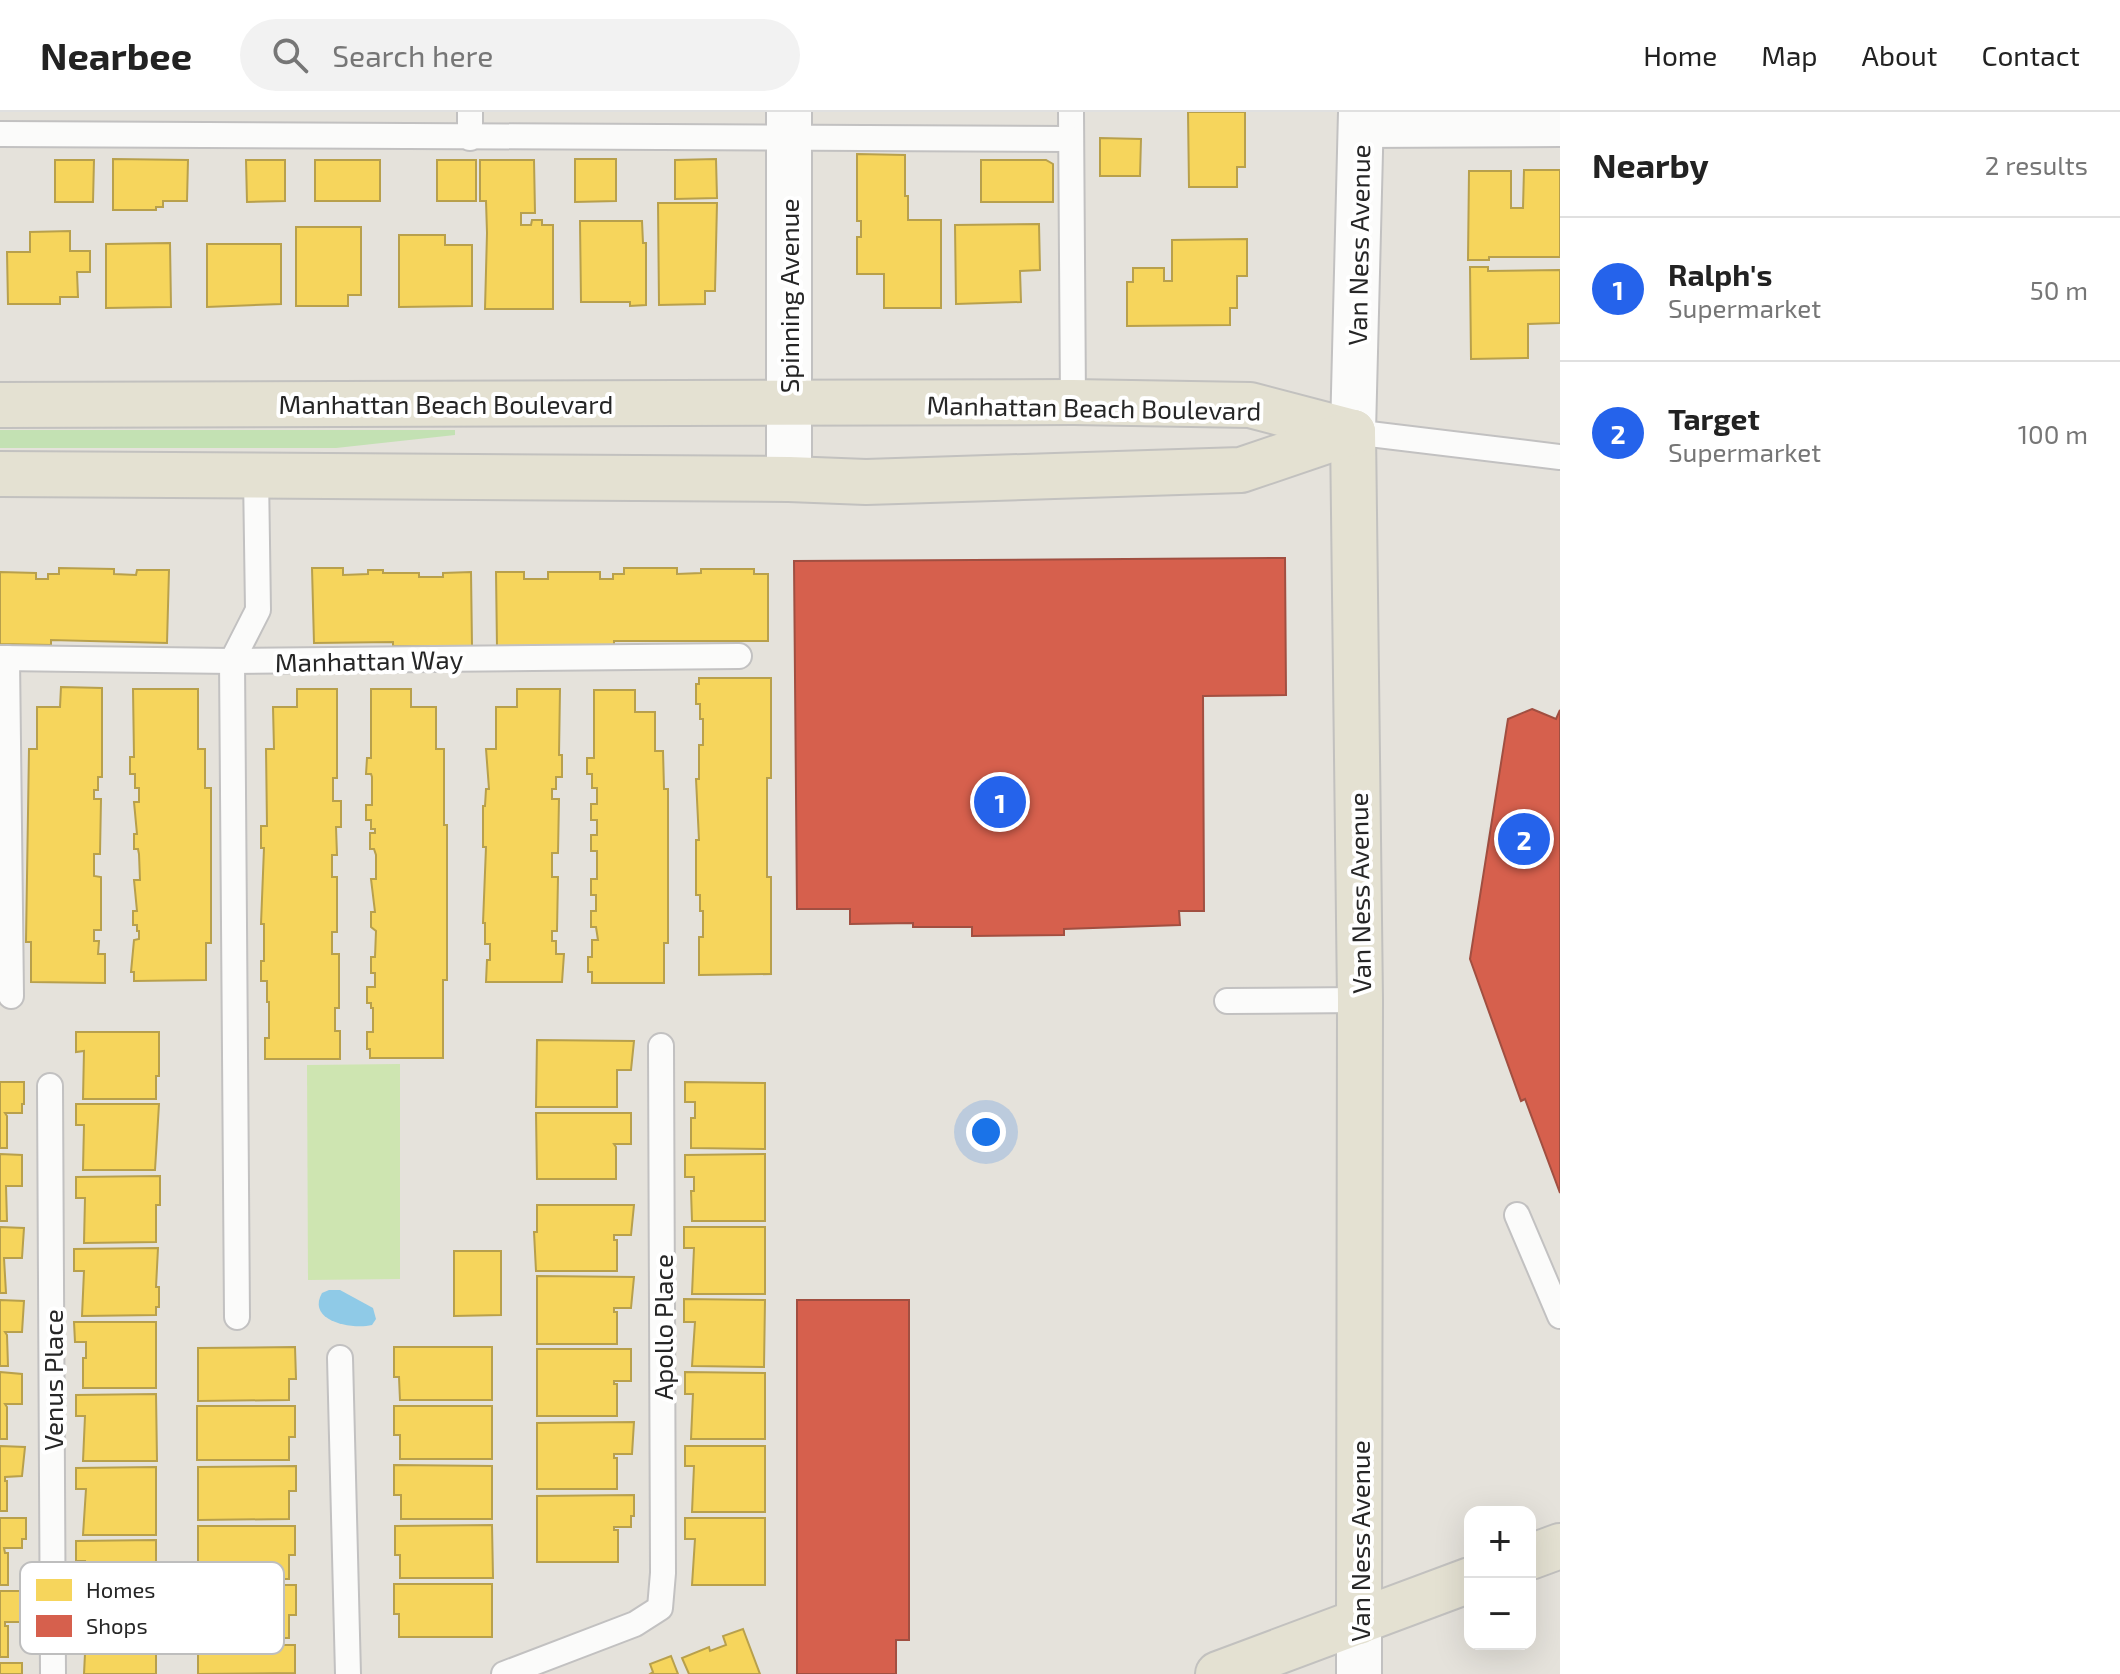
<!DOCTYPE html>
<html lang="en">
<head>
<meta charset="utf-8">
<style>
	body { margin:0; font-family:"Exo 2",sans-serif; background:#f2f2f2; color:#222 }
	.controls { position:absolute; right:24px; bottom:24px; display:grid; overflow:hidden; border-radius:16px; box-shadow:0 8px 32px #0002 }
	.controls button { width:72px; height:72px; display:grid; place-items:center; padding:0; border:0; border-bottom:2px solid #e0e0e0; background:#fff; color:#222; font:40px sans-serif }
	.you { position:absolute; left:986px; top:1020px; width:28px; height:28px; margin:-20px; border:6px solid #fff; border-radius:50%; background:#1a73e8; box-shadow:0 0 0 12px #1a73e833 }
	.badge { display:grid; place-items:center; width:52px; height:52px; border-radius:50%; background:#2563eb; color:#fff; font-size:26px; font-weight:700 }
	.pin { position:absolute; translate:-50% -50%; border:4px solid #fff; box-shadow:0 2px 8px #0006 }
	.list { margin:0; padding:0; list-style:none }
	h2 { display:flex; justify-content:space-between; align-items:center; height:104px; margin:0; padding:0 32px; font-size:34px }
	h2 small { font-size:26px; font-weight:400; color:#767676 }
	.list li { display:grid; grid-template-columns:52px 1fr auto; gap:24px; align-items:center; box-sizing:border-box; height:144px; padding:0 32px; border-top:2px solid #e0e0e0 }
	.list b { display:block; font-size:30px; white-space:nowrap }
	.list p { margin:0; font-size:26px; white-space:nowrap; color:#767676 }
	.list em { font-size:26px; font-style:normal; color:#767676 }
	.icon { flex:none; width:44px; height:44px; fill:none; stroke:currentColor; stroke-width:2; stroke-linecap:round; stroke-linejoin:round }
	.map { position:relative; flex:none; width:1560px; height:1562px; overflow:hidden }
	header { display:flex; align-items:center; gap:48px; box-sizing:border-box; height:112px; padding:0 40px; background:#fff; border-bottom:2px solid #e0e0e0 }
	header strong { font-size:38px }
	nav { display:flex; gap:44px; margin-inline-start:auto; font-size:28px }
	.search { width:560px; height:72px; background:#f2f2f2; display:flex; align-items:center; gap:20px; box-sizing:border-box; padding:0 28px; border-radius:44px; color:#767676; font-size:30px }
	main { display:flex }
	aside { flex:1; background:#fff }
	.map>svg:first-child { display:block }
</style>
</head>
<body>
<header>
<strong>Nearbee</strong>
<div class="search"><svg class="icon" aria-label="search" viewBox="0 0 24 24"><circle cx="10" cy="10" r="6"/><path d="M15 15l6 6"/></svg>Search here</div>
<nav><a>Home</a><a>Map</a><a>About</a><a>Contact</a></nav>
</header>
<main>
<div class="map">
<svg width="1560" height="1562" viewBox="0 0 1560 1562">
	<rect width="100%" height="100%" fill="#e5e2db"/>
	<path fill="#c3e1b3" d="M 0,318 L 455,318 L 455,323 L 336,336 L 0,336 Z"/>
	<path fill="#cee5b1" d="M 400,952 L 400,1167 L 308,1168 L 307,953 Z"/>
	<path fill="#8fcae7" d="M 329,1178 L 340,1178 L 373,1196 L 376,1207 L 372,1213 C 352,1218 306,1209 322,1181 Z"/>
	<g fill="#f6d55c" stroke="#b8a04c" stroke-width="2">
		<path d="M 1188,0 L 1245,0 L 1245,55 L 1237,55 L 1237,75 L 1189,75 Z"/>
		<path d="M 1100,26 L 1141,27 L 1140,64 L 1100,64 Z"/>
		<path d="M 857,42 L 905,43 L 905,84 L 908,84 L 908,108 L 941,108 L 941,196 L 884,196 L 884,162 L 857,162 L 857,125 L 861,125 L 861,109 L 857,109 Z"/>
		<path d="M 113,47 L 188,48 L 187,89 L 163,89 L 163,95 L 156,95 L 156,98 L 113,98 Z"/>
		<path d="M 575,47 L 616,47 L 616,89 L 575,90 Z"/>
		<path d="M 716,47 L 717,86 L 675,87 L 675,48 Z"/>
		<path d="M 55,48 L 94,48 L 93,90 L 55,90 Z"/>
		<path d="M 246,48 L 285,48 L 285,89 L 247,90 Z"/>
		<rect x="315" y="48" width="65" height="41"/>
		<rect x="437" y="48" width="39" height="41"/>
		<path d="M 480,48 L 534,48 L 535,101 L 521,101 L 521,113 L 531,113 L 532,108 L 542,108 L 542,113 L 553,113 L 553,197 L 485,197 L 487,121 L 486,89 L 480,89 Z"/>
		<path d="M 981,48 L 1046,48 L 1053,52 L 1053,90 L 981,90 Z"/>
		<path d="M 1524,58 L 1560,58 L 1560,145 L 1489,145 L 1489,148 L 1468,148 L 1469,59 L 1511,59 L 1511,96 L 1523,96 Z"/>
		<path d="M 658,91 L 717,91 L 715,179 L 705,179 L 705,192 L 659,193 Z"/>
		<path d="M 580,109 L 642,109 L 643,131 L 646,131 L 646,193 L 630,194 L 630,190 L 581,190 Z"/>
		<path d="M 1039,112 L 1040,158 L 1020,159 L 1021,190 L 956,192 L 955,113 Z"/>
		<path d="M 296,115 L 361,115 L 361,183 L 348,183 L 348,194 L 296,194 Z"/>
		<path d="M 70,119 L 70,139 L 90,139 L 90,160 L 77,160 L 78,185 L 60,185 L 60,192 L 8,192 L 7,140 L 30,140 L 30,120 Z"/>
		<path d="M 399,123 L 445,123 L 445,133 L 472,133 L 472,194 L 399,195 Z"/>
		<path d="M 1247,127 L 1247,164 L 1237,164 L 1237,196 L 1230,196 L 1230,213 L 1127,214 L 1127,170 L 1133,170 L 1133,156 L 1164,156 L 1164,169 L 1172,169 L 1172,128 Z"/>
		<path d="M 170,131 L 171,195 L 106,196 L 106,132 Z"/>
		<path d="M 207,132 L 281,132 L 281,192 L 207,195 Z"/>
		<path d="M 1470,155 L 1488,155 L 1488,159 L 1560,158 L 1560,211 L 1528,212 L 1528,246 L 1471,247 Z"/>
		<path d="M 59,456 L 114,457 L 114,462 L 136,463 L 137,458 L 169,458 L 167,531 L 51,528 L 51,533 L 0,532 L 0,460 L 36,461 L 36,467 L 48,467 L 48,462 L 59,462 Z"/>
		<path d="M 312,456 L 343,456 L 343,463 L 368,462 L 368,458 L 383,458 L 383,461 L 419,461 L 419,465 L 443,465 L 443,461 L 471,460 L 472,534 L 393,534 L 393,530 L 314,531 Z"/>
		<path d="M 624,456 L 677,456 L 677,462 L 701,461 L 701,457 L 754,457 L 754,462 L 768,462 L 768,529 L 614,529 L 614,534 L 497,535 L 496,460 L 524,460 L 524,467 L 548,467 L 548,460 L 600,460 L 600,467 L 613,467 L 613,462 L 624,462 Z"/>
		<path d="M 699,566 L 771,566 L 771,666 L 767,666 L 767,765 L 771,765 L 771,862 L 699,863 L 699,825 L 703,825 L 703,799 L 700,799 L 700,783 L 696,783 L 696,728 L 699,728 L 696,667 L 699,667 L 699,633 L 703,633 L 703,607 L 700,607 L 700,592 L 696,592 L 696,572 L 699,572 Z"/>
		<path d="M 61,575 L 102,576 L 102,665 L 98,665 L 98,678 L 94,678 L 94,687 L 101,687 L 100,742 L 94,742 L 94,764 L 101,765 L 101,818 L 94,818 L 94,829 L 99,829 L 98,842 L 105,842 L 105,871 L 31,870 L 31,830 L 26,830 L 29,637 L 37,637 L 37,595 L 60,595 Z"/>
		<path d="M 133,577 L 198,577 L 198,637 L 205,637 L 205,676 L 211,676 L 211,831 L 206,831 L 206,868 L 134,869 L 134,860 L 131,860 L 134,828 L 139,827 L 139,819 L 137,819 L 137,813 L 133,813 L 133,799 L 137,799 L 134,768 L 140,768 L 139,742 L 138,737 L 134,737 L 134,722 L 137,722 L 134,690 L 139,690 L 139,676 L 135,676 L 135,662 L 130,662 L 130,645 L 134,645 Z"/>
		<path d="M 297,577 L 337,577 L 337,666 L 333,666 L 333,689 L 341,689 L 341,715 L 336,715 L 337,743 L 332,743 L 332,765 L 337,765 L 337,820 L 332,820 L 332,842 L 339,842 L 339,896 L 335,896 L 335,919 L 340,919 L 340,947 L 265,947 L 265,926 L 269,926 L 269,890 L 267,890 L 267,869 L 261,869 L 261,849 L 264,849 L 264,812 L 261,812 L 264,736 L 261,736 L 261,714 L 267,714 L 266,637 L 274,637 L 273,595 L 297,595 Z"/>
		<path d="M 371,577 L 411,577 L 411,595 L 436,595 L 436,637 L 444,637 L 444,713 L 447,713 L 447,868 L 443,868 L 443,946 L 370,946 L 370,937 L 367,937 L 367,920 L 373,920 L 373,896 L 371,896 L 371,891 L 367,891 L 367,875 L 375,875 L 375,861 L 371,861 L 371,845 L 375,845 L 376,819 L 371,815 L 371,800 L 375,800 L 371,767 L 376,767 L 376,743 L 374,737 L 370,737 L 370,721 L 375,721 L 375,717 L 371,717 L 371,708 L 366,708 L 366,693 L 372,693 L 372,665 L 371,662 L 366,662 L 367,646 L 371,646 Z"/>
		<path d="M 517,577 L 560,577 L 559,643 L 562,643 L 562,665 L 556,665 L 556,677 L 552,677 L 552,687 L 559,687 L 558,741 L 552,741 L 552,765 L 558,765 L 557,819 L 552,819 L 552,829 L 556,829 L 556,842 L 564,842 L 562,870 L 486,870 L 487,848 L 490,848 L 490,832 L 485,832 L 485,811 L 483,811 L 486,735 L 483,735 L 483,694 L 485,694 L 486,677 L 489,677 L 486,637 L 496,637 L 496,595 L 517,595 Z"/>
		<path d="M 594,578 L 635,578 L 635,600 L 655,600 L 655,639 L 663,639 L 664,677 L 668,677 L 668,831 L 664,831 L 664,871 L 592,871 L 592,860 L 588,860 L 588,845 L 592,845 L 592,828 L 598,828 L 596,815 L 591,815 L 591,799 L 596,799 L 596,783 L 591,783 L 591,767 L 597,767 L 597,739 L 591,739 L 591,723 L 597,723 L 597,708 L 591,708 L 591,692 L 597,692 L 597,676 L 592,676 L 592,662 L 587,662 L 587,646 L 594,646 Z"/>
		<path d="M 76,920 L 159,920 L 159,964 L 156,964 L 156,987 L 83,987 L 84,939 L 76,940 Z"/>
		<path d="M 537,928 L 634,929 L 631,958 L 617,958 L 617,995 L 536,995 Z"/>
		<path d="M 0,970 L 24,970 L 24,992 L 22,992 L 22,1001 L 5,1001 L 7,1004 L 7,1036 L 0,1036 Z"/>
		<path d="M 685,970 L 765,971 L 765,1037 L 691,1036 L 691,1006 L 695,1006 L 695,990 L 685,990 Z"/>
		<path d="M 76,992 L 159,992 L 155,1058 L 83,1058 L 84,1013 L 76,1013 Z"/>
		<path d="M 536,1001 L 631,1001 L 631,1032 L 614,1032 L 616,1035 L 616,1067 L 537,1067 Z"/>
		<path d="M 0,1042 L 22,1043 L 22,1074 L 6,1074 L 7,1109 L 0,1109 Z"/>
		<path d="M 765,1042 L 765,1109 L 692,1109 L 691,1079 L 694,1079 L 694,1065 L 685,1065 L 685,1043 Z"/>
		<path d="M 160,1064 L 160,1093 L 156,1093 L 156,1130 L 84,1131 L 85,1086 L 76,1086 L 76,1065 Z"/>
		<path d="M 537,1093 L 634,1093 L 631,1123 L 614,1123 L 614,1128 L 617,1128 L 617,1159 L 536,1159 L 534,1120 L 537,1120 Z"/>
		<path d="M 0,1115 L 24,1116 L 22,1146 L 4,1146 L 6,1181 L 0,1181 Z"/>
		<path d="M 684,1115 L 765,1115 L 765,1182 L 692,1182 L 694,1136 L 684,1136 Z"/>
		<path d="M 158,1136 L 156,1175 L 159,1175 L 159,1195 L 156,1195 L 156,1203 L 82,1204 L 84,1159 L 74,1159 L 74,1137 Z"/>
		<path d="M 454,1139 L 501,1139 L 501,1203 L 454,1204 Z"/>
		<path d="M 537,1164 L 634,1165 L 631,1196 L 614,1196 L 614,1200 L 617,1200 L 617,1232 L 537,1232 Z"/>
		<path d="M 684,1187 L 765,1188 L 764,1255 L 692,1254 L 695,1210 L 684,1210 Z"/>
		<path d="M 0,1188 L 24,1189 L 22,1220 L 5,1220 L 7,1223 L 8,1254 L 0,1254 Z"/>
		<path d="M 74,1210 L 156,1210 L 156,1276 L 83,1276 L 83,1246 L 86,1246 L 86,1230 L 75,1230 Z"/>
		<path d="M 295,1235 L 296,1267 L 289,1267 L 289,1288 L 198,1289 L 198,1236 Z"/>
		<path d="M 394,1235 L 492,1235 L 492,1288 L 400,1288 L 399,1265 L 394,1265 Z"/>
		<path d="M 537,1237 L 631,1237 L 631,1269 L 614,1269 L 614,1272 L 617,1272 L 617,1304 L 537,1304 Z"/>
		<path d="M 0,1260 L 22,1262 L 22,1292 L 5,1292 L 7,1295 L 7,1327 L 0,1327 Z"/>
		<path d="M 685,1260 L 765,1261 L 765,1327 L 691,1327 L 693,1282 L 685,1282 Z"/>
		<path d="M 156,1282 L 157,1349 L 83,1349 L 85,1304 L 76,1304 L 76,1283 Z"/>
		<path d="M 197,1294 L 295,1294 L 295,1325 L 289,1325 L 289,1348 L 197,1348 Z"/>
		<path d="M 394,1294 L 492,1294 L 492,1347 L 400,1347 L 400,1323 L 394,1323 Z"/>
		<path d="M 634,1310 L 632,1342 L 614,1342 L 614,1346 L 617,1346 L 617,1377 L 537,1377 L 537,1311 Z"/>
		<path d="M 0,1334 L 25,1335 L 22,1364 L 5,1365 L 5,1369 L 7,1369 L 7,1399 L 0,1399 Z"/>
		<path d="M 685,1334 L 765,1334 L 765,1400 L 692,1400 L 694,1354 L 685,1354 Z"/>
		<path d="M 394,1353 L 492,1354 L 492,1407 L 401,1407 L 401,1383 L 394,1383 Z"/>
		<path d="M 296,1354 L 296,1379 L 289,1379 L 289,1407 L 198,1408 L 198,1355 Z"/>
		<path d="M 156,1355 L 156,1423 L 83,1423 L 86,1377 L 76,1377 L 76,1356 Z"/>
		<path d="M 634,1383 L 634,1404 L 631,1404 L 631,1415 L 614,1415 L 614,1418 L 618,1418 L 618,1450 L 537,1450 L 537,1384 Z"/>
		<path d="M 0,1406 L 26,1406 L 26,1427 L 22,1427 L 22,1436 L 4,1436 L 5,1441 L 8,1441 L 8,1473 L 0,1473 Z"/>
		<path d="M 685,1406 L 765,1406 L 765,1473 L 692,1473 L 695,1427 L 685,1427 Z"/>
		<path d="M 492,1413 L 493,1466 L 400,1466 L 400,1443 L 395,1443 L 395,1414 Z"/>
		<path d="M 198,1414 L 295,1414 L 295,1443 L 289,1443 L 289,1467 L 198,1467 Z"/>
		<path d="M 156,1428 L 156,1494 L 83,1494 L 85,1449 L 76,1449 L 76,1429 Z"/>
		<path d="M 394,1472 L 492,1472 L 492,1525 L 399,1525 L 399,1502 L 394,1502 Z"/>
		<path d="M 198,1473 L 296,1473 L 296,1503 L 289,1503 L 289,1526 L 203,1526 L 203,1529 L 181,1529 L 181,1496 L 198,1496 Z"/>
		<path d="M 0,1479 L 25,1479 L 25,1501 L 22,1501 L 22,1510 L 5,1510 L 5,1514 L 8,1514 L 8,1545 L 0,1545 Z"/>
		<path d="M 156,1500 L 156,1562 L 84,1562 L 86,1521 L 76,1521 L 76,1501 Z"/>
		<path d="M 743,1517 L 760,1562 L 689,1562 L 682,1546 L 709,1535 L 710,1539 L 726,1533 L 723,1524 Z"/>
		<path d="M 198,1533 L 295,1533 L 295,1561 L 198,1562 Z"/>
		<path d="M 671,1544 L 678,1562 L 650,1562 L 653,1560 L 650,1552 Z"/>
		<rect x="0" y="1551" width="22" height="11"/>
	</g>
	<g fill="#d6604d" stroke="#a14f41" stroke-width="2">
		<path d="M 1285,446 L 1286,583 L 1203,584 L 1204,799 L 1179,799 L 1180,813 L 1064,817 L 1064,823 L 972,824 L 972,815 L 913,815 L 913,811 L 850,812 L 850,797 L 797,797 L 794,449 Z"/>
		<path d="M 1532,597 L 1556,607 L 1560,598 L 1560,1081 L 1525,987 L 1521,989 L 1470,847 L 1508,607 Z"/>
		<path d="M 797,1188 L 909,1188 L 909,1528 L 896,1528 L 896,1562 L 797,1562 Z"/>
	</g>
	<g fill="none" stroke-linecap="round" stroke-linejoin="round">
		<g stroke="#c2c1c1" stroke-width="28">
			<g id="lane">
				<path d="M 470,0 L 470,26"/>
				<path d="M 1071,0 L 1073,290"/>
				<path d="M 0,22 L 1071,27"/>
				<path d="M 1353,320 L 1560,345"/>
				<path d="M 0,546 L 232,549 L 739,544"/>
				<path d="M 7,546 L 11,884"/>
				<path d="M 1227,889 L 1360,888"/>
				<path d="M 50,974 L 53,1562"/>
				<path d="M 1517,1103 L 1560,1204"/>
				<path d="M 237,1205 L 232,549 L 258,498 L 256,363"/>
				<path d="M 340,1246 L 348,1562"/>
				<path d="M 504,1562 L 635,1512 L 660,1496 L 663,1461 L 661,934"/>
			</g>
		</g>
		<g stroke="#c2c1c1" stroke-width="48">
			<g id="street">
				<path d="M 789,0 L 789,367"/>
				<path d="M 1361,13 L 1560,12"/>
			</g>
		</g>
		<g stroke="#c2c1c1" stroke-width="48">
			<g id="secondary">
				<path d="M 1353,320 L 1361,0"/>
				<path d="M 1359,1562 L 1359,1510"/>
			</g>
		</g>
		<g stroke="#c2c1bf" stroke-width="48">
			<g id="primary">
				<path d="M 0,293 L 1073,290 L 1250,293 L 1353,320"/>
				<path d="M 1353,320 L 1360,888 L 1359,1510"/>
				<path d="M 0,362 L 789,367 L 866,370 L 1241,358 L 1353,320"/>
				<path d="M 1530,1445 L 1560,1434"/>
				<path d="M 1218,1562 L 1470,1468"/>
			</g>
		</g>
		<use href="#lane" stroke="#fbfbfa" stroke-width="24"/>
		<use href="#street" stroke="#fbfbfa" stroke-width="44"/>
		<use href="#secondary" stroke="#fbfbfa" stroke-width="44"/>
		<use href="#primary" stroke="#e4e1d2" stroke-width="44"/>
	</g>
	<g text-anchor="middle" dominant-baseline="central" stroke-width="8" stroke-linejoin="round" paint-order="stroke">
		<g font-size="26" fill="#262626" stroke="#fff">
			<text transform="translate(1358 133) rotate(-89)">Van Ness Avenue</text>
			<text transform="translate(788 184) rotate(-90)">Spinning Avenue</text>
			<text x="446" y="291">Manhattan Beach Boulevard</text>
			<text transform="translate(1094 295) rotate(1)">Manhattan Beach Boulevard</text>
			<text transform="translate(369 548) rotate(-1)">Manhattan Way</text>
			<text transform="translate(1359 781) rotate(-91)">Van Ness Avenue</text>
			<text transform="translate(662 1215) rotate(-90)">Apollo Place</text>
			<text transform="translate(52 1268) rotate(-90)">Venus Place</text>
			<text transform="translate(1359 1429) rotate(-90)">Van Ness Avenue</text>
		</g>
	</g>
	<rect x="20" y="1450" width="264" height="92" rx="12" fill="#fff" stroke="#bebebe" stroke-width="2"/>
	<rect x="36" y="1467" width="36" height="22" fill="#f6d55c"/>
	<rect x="36" y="1503" width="36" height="22" fill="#d6604d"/>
	<g font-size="22" fill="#262626">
		<text x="86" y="1486">Homes</text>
		<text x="86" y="1522">Shops</text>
	</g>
</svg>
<div class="controls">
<button>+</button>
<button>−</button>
</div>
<div class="you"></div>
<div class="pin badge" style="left:1000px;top:690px">1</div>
<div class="pin badge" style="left:1524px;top:727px">2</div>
</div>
<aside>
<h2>Nearby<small>2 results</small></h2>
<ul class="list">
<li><span class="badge">1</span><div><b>Ralph's</b><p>Supermarket</p></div><em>50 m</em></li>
<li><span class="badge">2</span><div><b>Target</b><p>Supermarket</p></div><em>100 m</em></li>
</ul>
</aside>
</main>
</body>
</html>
